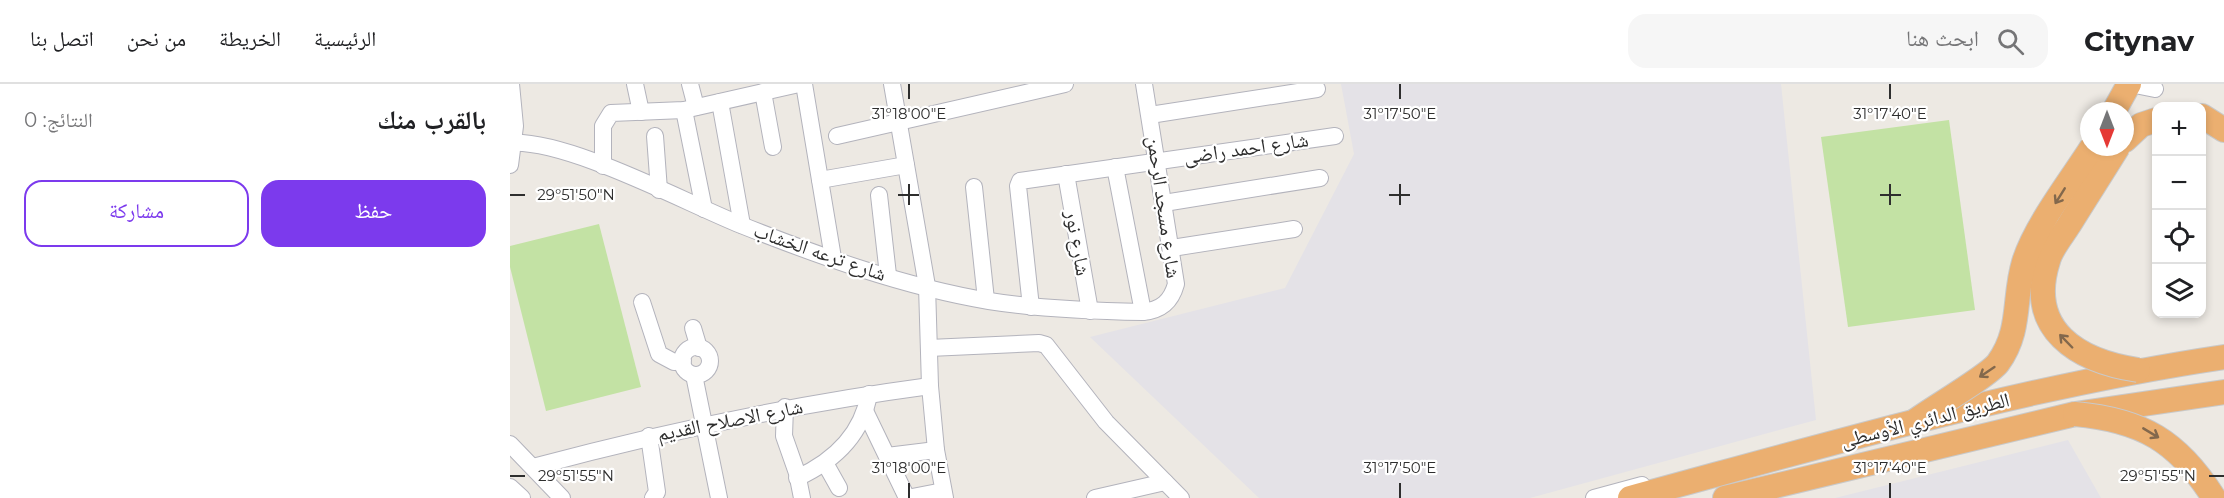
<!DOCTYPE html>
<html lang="ar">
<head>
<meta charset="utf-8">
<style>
	body { margin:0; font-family:Montserrat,"Noto Naskh Arabic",sans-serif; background:#f6f6f6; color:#202124; direction:rtl }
	.controls { position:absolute; right:18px; top:18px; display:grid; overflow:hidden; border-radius:12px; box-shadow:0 3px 9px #0003 }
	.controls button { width:54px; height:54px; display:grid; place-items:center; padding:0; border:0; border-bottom:2px solid #e0e0e0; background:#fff; color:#202124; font:30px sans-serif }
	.compass { position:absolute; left:1570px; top:18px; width:54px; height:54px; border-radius:50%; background:#fff; box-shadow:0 3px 9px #0003; rotate:180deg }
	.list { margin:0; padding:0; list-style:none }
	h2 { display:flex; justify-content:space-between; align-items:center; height:78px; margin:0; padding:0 24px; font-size:26px }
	h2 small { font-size:20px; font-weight:400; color:#757577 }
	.actions { display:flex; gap:12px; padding:18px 24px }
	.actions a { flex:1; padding:14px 0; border:2px solid #7c3aed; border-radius:18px; text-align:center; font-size:21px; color:#7c3aed }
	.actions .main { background:#7c3aed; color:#fff }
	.icon { flex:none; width:33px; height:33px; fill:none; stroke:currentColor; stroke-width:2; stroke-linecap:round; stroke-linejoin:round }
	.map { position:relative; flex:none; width:1714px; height:414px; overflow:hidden; direction:ltr }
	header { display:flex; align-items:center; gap:36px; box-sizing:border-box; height:84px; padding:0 30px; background:#fff; border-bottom:2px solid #e0e0e0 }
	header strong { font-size:28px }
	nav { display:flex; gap:33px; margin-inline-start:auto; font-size:21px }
	.search { width:420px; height:54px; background:#f6f6f6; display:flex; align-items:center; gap:15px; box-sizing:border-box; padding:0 21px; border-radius:18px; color:#757577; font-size:22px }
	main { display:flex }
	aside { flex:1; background:#fff }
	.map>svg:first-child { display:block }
</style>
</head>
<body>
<header>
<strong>Citynav</strong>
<div class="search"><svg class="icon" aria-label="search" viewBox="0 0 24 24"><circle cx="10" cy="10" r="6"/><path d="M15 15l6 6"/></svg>ابحث هنا</div>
<nav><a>الرئيسية</a><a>الخريطة</a><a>من نحن</a><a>اتصل بنا</a></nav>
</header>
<main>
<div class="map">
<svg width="1714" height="414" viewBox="0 0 1714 414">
	<rect width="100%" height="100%" fill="#ede9e3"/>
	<g fill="#e4e2e7">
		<path d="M 831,0 L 1271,0 L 1306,336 L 1020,414 L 749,414 L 580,253 L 775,204 L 844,70 Z"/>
		<path d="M 1558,356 L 1591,414 L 1325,414 Z"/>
	</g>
	<g fill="#c3e2a4">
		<path d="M 1439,36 L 1465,226 L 1338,243 L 1311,53 Z"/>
		<path d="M 89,140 L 131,303 L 36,327 L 0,183 L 0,162 Z"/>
	</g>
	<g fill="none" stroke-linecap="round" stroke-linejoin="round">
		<g stroke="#b3b3bc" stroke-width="18">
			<g id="minor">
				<path d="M 125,0 L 131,28"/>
				<path d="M 180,0 L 186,23"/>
				<path d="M 294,0 L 323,174"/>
				<path d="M 382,0 L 417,202 L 420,302 L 426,366 L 435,414"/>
				<path d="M 1620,0 L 1645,5"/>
				<path d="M 253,8 L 263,63"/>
				<path d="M 210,18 L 232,141"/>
				<path d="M 174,26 L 194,125"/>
				<path d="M 640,31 L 807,5"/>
				<path d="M 145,52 L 149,106"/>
				<path d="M 327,52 L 555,0"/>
				<path d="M 0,59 C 57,55 174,118 231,141 C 309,172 395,203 479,217 C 530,225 581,227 633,228 C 651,226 661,218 666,200 L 634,0"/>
				<path d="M 0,81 L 5,42 L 1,0"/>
				<path d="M 93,82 L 93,42 L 101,29 L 174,26 L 289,0"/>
				<path d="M 605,83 L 633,228"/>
				<path d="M 556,90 L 580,227"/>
				<path d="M 310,96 L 396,81"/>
				<path d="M 464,103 L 476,216"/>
				<path d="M 369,111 L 378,191"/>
				<path d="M 654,119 L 810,94"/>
				<path d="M 662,164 L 784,145"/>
				<path d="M 132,218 L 149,270 L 164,278 L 173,277"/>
				<path d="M 521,223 L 508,102 L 510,97 L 825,52"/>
				<path d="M 183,244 L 189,264"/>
				<circle cx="186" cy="277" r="14"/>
				<path d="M 419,264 L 529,259 L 536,261 L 596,338 L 671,414"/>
				<path d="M 184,291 L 209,414"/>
				<path d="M 275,323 L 274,352 L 287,389 L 292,414"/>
				<path d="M 356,329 L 397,414"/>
				<path d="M 139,352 L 147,408 L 143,414"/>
				<path d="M 0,360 L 52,414"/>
				<path d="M 377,372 L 426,366"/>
				<path d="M 315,379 L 329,404"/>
				<path d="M 23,383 C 154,348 285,320 420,302"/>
				<path d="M 287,394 C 324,377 352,351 359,310"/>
				<path d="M 0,403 L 12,414"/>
				<path d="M 397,414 L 433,407"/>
				<path d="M 585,414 L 655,398"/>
				<path d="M 1084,414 L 1132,401"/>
			</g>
		</g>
		<g stroke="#c9c9c9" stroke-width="26">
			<g id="highway">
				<path d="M 1604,27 L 1619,0"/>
				<path d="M 1692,32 L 1714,46"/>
				<path d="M 1615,56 L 1631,41 L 1646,36"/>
				<path d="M 1120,414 C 1316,361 1512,303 1714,273"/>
				<path d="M 1215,414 L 1565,330 L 1714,308"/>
			</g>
		</g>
		<use href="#minor" stroke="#fff" stroke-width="16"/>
		<use href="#highway" stroke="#ebaf70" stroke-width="24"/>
		<g stroke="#c9c9c9" stroke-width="26" stroke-linecap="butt">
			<g id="highway-bridge">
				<path d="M 1608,63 C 1592,89 1575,115 1559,141 C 1552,152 1541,165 1538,177 C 1516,246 1568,277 1628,286"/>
				<path d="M 1565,330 C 1632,336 1668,357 1704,414"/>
				<path d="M 1405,337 C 1421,325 1478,292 1488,279 C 1512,246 1503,214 1514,178 C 1525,142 1561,96 1582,63"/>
			</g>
		</g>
		<use href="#highway-bridge" stroke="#ebaf70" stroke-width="24"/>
	</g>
	<defs><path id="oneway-shaft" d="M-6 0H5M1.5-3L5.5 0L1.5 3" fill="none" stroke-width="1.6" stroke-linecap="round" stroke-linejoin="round" transform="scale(1.5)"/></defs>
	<g stroke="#83684c">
		<use href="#oneway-shaft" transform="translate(1550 112) rotate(122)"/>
		<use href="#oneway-shaft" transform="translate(1556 257) rotate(-134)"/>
		<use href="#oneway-shaft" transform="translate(1477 288) rotate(146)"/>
		<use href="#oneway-shaft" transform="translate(1641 349) rotate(31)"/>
	</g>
	<path fill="none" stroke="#2e2e2e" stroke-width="2" d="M 399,0 L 399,15M 890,0 L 890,15M 1380,0 L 1380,15M 399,100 L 399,121M 890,100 L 890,121M 1380,100 L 1380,121M 0,111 L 15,111M 388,111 L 409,111M 879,111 L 900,111M 1370,111 L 1391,111M 0,392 L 15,392M 1699,392 L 1714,392M 399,399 L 399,414M 890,399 L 890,414M 1380,399 L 1380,414"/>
	<g text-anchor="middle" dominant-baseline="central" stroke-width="4.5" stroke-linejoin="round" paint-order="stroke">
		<g font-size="20" fill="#2e2e2e" stroke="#fff">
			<text transform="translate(736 64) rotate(-8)">شارع احمد راضى</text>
			<text transform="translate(654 123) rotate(82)">شارع مسجد الرحمن</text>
			<text transform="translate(568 159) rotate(80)">شارع نور</text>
			<text transform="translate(310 168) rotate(19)">شارع ترعه الخشاب</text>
			<text transform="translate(220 336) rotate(-11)">شارع الاصلاح القديم</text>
			<text transform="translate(1415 336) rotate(-14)">الطريق الدائري الأوسطى</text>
		</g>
	</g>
	<g font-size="15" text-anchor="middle" fill="#2e2e2e" stroke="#fff" stroke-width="4.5" stroke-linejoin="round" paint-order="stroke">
		<text x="399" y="35">31°18'00"E</text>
		<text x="890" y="35">31°17'50"E</text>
		<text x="1380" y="35">31°17'40"E</text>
		<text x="66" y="116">29°51'50"N</text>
		<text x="399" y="389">31°18'00"E</text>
		<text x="890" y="389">31°17'50"E</text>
		<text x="1380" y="389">31°17'40"E</text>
		<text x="1648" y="397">29°51'55"N</text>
		<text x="66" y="397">29°51'55"N</text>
	</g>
</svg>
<div class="controls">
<button>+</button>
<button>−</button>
<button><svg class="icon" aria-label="locate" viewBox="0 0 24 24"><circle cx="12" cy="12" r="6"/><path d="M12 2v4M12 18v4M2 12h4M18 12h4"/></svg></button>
<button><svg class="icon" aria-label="layers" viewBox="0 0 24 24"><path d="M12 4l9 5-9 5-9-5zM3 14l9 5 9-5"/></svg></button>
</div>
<svg class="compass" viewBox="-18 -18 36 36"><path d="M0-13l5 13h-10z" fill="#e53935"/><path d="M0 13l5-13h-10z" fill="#757577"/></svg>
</div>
<aside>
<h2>بالقرب منك<small>النتائج: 0</small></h2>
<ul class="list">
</ul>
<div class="actions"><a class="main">حفظ</a><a>مشاركة</a></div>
</aside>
</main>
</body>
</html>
